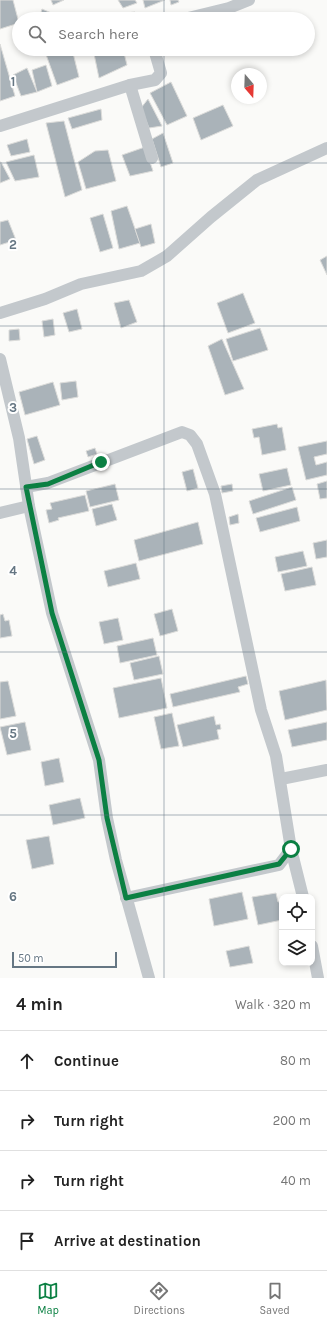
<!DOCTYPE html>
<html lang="en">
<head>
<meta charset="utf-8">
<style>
	body { margin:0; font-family:Karla,sans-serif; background:#f6f6f6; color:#222 }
	.controls { position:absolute; right:12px; bottom:12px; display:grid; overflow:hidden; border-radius:8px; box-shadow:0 2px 6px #0003 }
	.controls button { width:36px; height:36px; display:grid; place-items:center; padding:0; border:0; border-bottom:1px solid #e0e0e0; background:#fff; color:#222; font:20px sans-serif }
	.compass { position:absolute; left:231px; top:68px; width:36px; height:36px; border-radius:50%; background:#fff; box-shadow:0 2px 6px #0003; rotate:161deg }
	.scale { position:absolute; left:12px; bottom:10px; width:105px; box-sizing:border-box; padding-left:4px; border:2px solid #657683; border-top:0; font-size:11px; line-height:14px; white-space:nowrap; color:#657683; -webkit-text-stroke:3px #fff; paint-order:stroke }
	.stop { position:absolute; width:12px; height:12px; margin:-9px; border:3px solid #0b8043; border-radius:50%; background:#fff }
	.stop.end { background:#0b8043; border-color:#fff; box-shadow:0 1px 4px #0008 }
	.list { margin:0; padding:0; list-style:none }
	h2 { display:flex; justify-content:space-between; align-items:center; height:52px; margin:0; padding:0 16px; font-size:17px }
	h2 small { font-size:13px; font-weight:400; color:#767676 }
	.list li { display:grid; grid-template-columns:26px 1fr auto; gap:12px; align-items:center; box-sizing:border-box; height:60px; padding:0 16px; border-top:1px solid #e0e0e0 }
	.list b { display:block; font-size:15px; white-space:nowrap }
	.list em { font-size:13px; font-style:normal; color:#767676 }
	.icon { flex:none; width:22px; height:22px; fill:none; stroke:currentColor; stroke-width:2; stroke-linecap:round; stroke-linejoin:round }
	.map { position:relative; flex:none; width:327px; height:978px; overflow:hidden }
	.search { position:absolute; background:#fff; box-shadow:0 2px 6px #0003; left:12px; right:12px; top:12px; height:44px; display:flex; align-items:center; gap:10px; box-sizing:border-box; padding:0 14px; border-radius:22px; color:#767676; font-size:15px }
	.sheet { height:292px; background:#fff }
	nav { display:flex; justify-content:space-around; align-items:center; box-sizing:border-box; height:56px; border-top:1px solid #e0e0e0; background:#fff; font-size:11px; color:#767676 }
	nav a { display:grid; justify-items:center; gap:2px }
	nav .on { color:#0b8043 }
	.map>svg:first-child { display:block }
</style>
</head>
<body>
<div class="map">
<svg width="327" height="978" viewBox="0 0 327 978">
	<rect width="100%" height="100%" fill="#fafaf8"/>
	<g fill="#aab3b9" stroke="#dcdcda">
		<path d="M 0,0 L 13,0 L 19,23 L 0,29 Z"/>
		<path d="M 51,0 L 64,0 L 53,5 Z"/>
		<path d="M 118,0 L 135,0 L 137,3 L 123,8 Z"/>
		<path d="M 143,0 L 165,0 L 145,8 Z"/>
		<path d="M 170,0 L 178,0 L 179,2 L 171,5 Z"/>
		<path d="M 42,9 L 65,19 L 39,19 Z"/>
		<path d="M 135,12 L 136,19 L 82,19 L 82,18 Z"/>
		<path d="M 0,44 L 15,96 L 0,101 Z"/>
		<path d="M 44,49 L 72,49 L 79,77 L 57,85 Z"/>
		<path d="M 93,49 L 123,49 L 127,65 L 99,78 Z"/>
		<path d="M 46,65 L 52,86 L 37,92 L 32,70 Z"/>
		<path d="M 27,68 L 37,92 L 21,96 L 13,75 Z"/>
		<path d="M 171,82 L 187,116 L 167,125 L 150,93 Z"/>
		<path d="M 148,99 L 162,126 L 149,128 L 141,108 Z"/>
		<path d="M 223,105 L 233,126 L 201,140 L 193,118 Z"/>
		<path d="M 101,109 L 102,120 L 72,129 L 68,118 Z"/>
		<path d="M 64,121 L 82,190 L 65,197 L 46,123 Z"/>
		<path d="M 163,133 L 173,163 L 161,167 L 152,139 Z"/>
		<path d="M 27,139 L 30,152 L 11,156 L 7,145 Z"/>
		<path d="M 145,147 L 153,171 L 130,176 L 122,155 Z"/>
		<path d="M 108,150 L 116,181 L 86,189 L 78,162 L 95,151 Z"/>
		<path d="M 34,155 L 39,177 L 15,181 L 6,162 Z"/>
		<path d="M 0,162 L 1,162 L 10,179 L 0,183 Z"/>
		<path d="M 127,206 L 140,243 L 119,249 L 111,211 Z"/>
		<path d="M 103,214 L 113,248 L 100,252 L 90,218 Z"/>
		<path d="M 8,220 L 16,240 L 0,245 L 0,222 Z"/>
		<path d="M 151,224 L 155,243 L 141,247 L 135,229 Z"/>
		<path d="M 327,256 L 327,275 L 320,260 Z"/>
		<path d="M 243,293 L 255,323 L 228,333 L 217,303 Z"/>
		<path d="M 129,300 L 137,322 L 121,328 L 114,303 Z"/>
		<path d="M 77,309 L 82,329 L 69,332 L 63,313 Z"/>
		<path d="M 53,319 L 55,335 L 44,337 L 42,321 Z"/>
		<path d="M 260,328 L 268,350 L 233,361 L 226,339 Z"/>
		<path d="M 19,329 L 20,340 L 9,341 L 9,330 Z"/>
		<path d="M 222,339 L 244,389 L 225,395 L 208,346 Z"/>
		<path d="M 76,381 L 78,397 L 62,400 L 60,383 Z"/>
		<path d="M 53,382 L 60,405 L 25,415 L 19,392 Z"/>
		<path d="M 277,424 L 278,428 L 282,427 L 286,450 L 262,455 L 259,437 L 254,438 L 252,429 Z"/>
		<path d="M 37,436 L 45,460 L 34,464 L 27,439 Z"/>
		<path d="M 327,441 L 327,454 L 314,457 L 316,465 L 327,462 L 327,475 L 306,480 L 298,447 Z"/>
		<path d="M 95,448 L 97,454 L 88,457 L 86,451 Z"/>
		<path d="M 287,468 L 291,485 L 263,491 L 259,474 Z"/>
		<path d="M 193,469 L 198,488 L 187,491 L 182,472 Z"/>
		<path d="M 327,481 L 327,498 L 320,499 L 317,484 Z"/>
		<path d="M 115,484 L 119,500 L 90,507 L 86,491 Z"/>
		<path d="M 232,484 L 233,491 L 222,493 L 221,486 Z"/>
		<path d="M 292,487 L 296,500 L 253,514 L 249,501 Z"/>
		<path d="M 85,495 L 89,511 L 58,518 L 59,520 L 49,523 L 46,510 L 52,509 L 50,503 Z"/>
		<path d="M 112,504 L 117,520 L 96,526 L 92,509 Z"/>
		<path d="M 297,507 L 300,521 L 260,532 L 256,518 Z"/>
		<path d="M 238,514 L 239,523 L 230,525 L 229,517 Z"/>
		<path d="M 198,522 L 203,544 L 139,561 L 134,540 Z"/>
		<path d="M 327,540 L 327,557 L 316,559 L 313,543 Z"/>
		<path d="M 303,551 L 307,566 L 278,572 L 275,557 Z"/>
		<path d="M 136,563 L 140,579 L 108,587 L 104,571 Z"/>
		<path d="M 312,567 L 316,585 L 285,591 L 281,574 Z"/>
		<path d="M 172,609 L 178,631 L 160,636 L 154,614 Z"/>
		<path d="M 3,614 L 5,621 L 9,620 L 12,636 L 0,638 L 0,615 Z"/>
		<path d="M 118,618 L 123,640 L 104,644 L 99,622 Z"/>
		<path d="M 153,638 L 157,655 L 120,663 L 117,646 Z"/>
		<path d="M 159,656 L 163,674 L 134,680 L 130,663 Z"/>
		<path d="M 246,676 L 248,684 L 238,687 L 240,692 L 173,707 L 170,694 Z"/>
		<path d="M 161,678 L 167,708 L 119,718 L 113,688 Z"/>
		<path d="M 326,680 L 327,710 L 285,720 L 279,691 Z"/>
		<path d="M 8,681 L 16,716 L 0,719 L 0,682 Z"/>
		<path d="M 172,713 L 179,746 L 161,749 L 154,717 Z"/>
		<path d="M 214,716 L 216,725 L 220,724 L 221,729 L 217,730 L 219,739 L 183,747 L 177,725 Z"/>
		<path d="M 25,722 L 31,750 L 7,755 L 0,727 Z"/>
		<path d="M 327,722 L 327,740 L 292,747 L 288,730 Z"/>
		<path d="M 59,758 L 64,782 L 45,786 L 41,762 Z"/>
		<path d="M 80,798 L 85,818 L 53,825 L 49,805 Z"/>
		<path d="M 49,836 L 54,864 L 32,869 L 26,840 Z"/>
		<path d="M 242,892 L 248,919 L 214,926 L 209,899 Z"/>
		<path d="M 276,893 L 278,902 L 282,901 L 282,920 L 258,925 L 252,897 Z"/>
		<path d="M 249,946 L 253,963 L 230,967 L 226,951 Z"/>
	</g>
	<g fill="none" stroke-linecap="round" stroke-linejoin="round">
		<g stroke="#c3c8cc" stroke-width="12">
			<path d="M 184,19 L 229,8 L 249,0"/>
			<path d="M 130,85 L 152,158"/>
			<path d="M 0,126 L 130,85 L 155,80 L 161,73 L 154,49"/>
			<path d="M 0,313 L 45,299 L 81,284 L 141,271 L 167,256 L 211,217 L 257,180 L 327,148"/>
			<path d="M 0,359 L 19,438 L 29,506 L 52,613 L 99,760 L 107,818 L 116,860 L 149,978"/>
			<path d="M 26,487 L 48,483 L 182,432 L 190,435 L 197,444 L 215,494 L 261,710 L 276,756 L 291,849 L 303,897"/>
			<path d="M 0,513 L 29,506"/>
			<path d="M 281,779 L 327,770"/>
			<path d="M 126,898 L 279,865 L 291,849"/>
			<path d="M 312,946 L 318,978"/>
		</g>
	</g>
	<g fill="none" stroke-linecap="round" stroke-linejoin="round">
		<path stroke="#0b8043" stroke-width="5" d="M 101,462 L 48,484 L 26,487 L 52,613 L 99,760 L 107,818 L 126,898 L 279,864 L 291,849"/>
	</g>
	<path fill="none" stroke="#657683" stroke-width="1" stroke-opacity="0.55" d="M 164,0 L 164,19M 164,49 L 164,978M 0,163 L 327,163M 0,326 L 327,326M 0,489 L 327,489M 0,652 L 327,652M 0,815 L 327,815"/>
	<g font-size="13" text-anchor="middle" font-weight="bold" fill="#657683" stroke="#fff" stroke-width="4" stroke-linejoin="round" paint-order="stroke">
		<text x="13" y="86">1</text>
		<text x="13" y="249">2</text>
		<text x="13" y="412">3</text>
		<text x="13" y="575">4</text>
		<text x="13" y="738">5</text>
		<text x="13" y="901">6</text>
	</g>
</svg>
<div class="controls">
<button><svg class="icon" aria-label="locate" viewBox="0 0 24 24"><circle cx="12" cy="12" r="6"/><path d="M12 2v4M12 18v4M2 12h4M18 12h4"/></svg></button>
<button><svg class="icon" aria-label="layers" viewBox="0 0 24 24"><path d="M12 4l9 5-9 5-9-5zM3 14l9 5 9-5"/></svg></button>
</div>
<svg class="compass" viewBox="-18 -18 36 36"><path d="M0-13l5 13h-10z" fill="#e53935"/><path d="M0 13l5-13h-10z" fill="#767676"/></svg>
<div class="scale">50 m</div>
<div class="stop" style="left:291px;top:849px"></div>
<div class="stop end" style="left:101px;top:462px"></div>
<div class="search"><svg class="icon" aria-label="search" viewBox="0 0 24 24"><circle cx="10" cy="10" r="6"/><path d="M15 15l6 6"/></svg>Search here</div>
</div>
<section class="sheet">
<h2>4 min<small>Walk · 320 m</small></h2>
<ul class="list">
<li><svg class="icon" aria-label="ahead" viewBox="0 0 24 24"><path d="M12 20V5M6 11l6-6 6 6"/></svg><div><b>Continue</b></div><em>80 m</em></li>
<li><svg class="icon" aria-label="right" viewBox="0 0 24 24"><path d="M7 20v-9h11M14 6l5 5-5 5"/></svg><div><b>Turn right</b></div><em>200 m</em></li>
<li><svg class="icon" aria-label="right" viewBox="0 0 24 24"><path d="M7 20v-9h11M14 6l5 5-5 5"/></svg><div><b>Turn right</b></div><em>40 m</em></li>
<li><svg class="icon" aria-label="arrive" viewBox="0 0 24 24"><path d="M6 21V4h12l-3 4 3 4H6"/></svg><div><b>Arrive at destination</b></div></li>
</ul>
</section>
<nav>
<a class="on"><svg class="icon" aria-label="map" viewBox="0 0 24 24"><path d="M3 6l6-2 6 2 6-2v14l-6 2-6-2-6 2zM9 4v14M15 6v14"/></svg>Map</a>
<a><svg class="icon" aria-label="directions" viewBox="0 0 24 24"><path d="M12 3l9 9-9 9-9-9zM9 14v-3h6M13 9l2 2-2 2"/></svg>Directions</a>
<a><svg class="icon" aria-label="saved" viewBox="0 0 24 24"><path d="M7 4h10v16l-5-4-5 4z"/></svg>Saved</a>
</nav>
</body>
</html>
